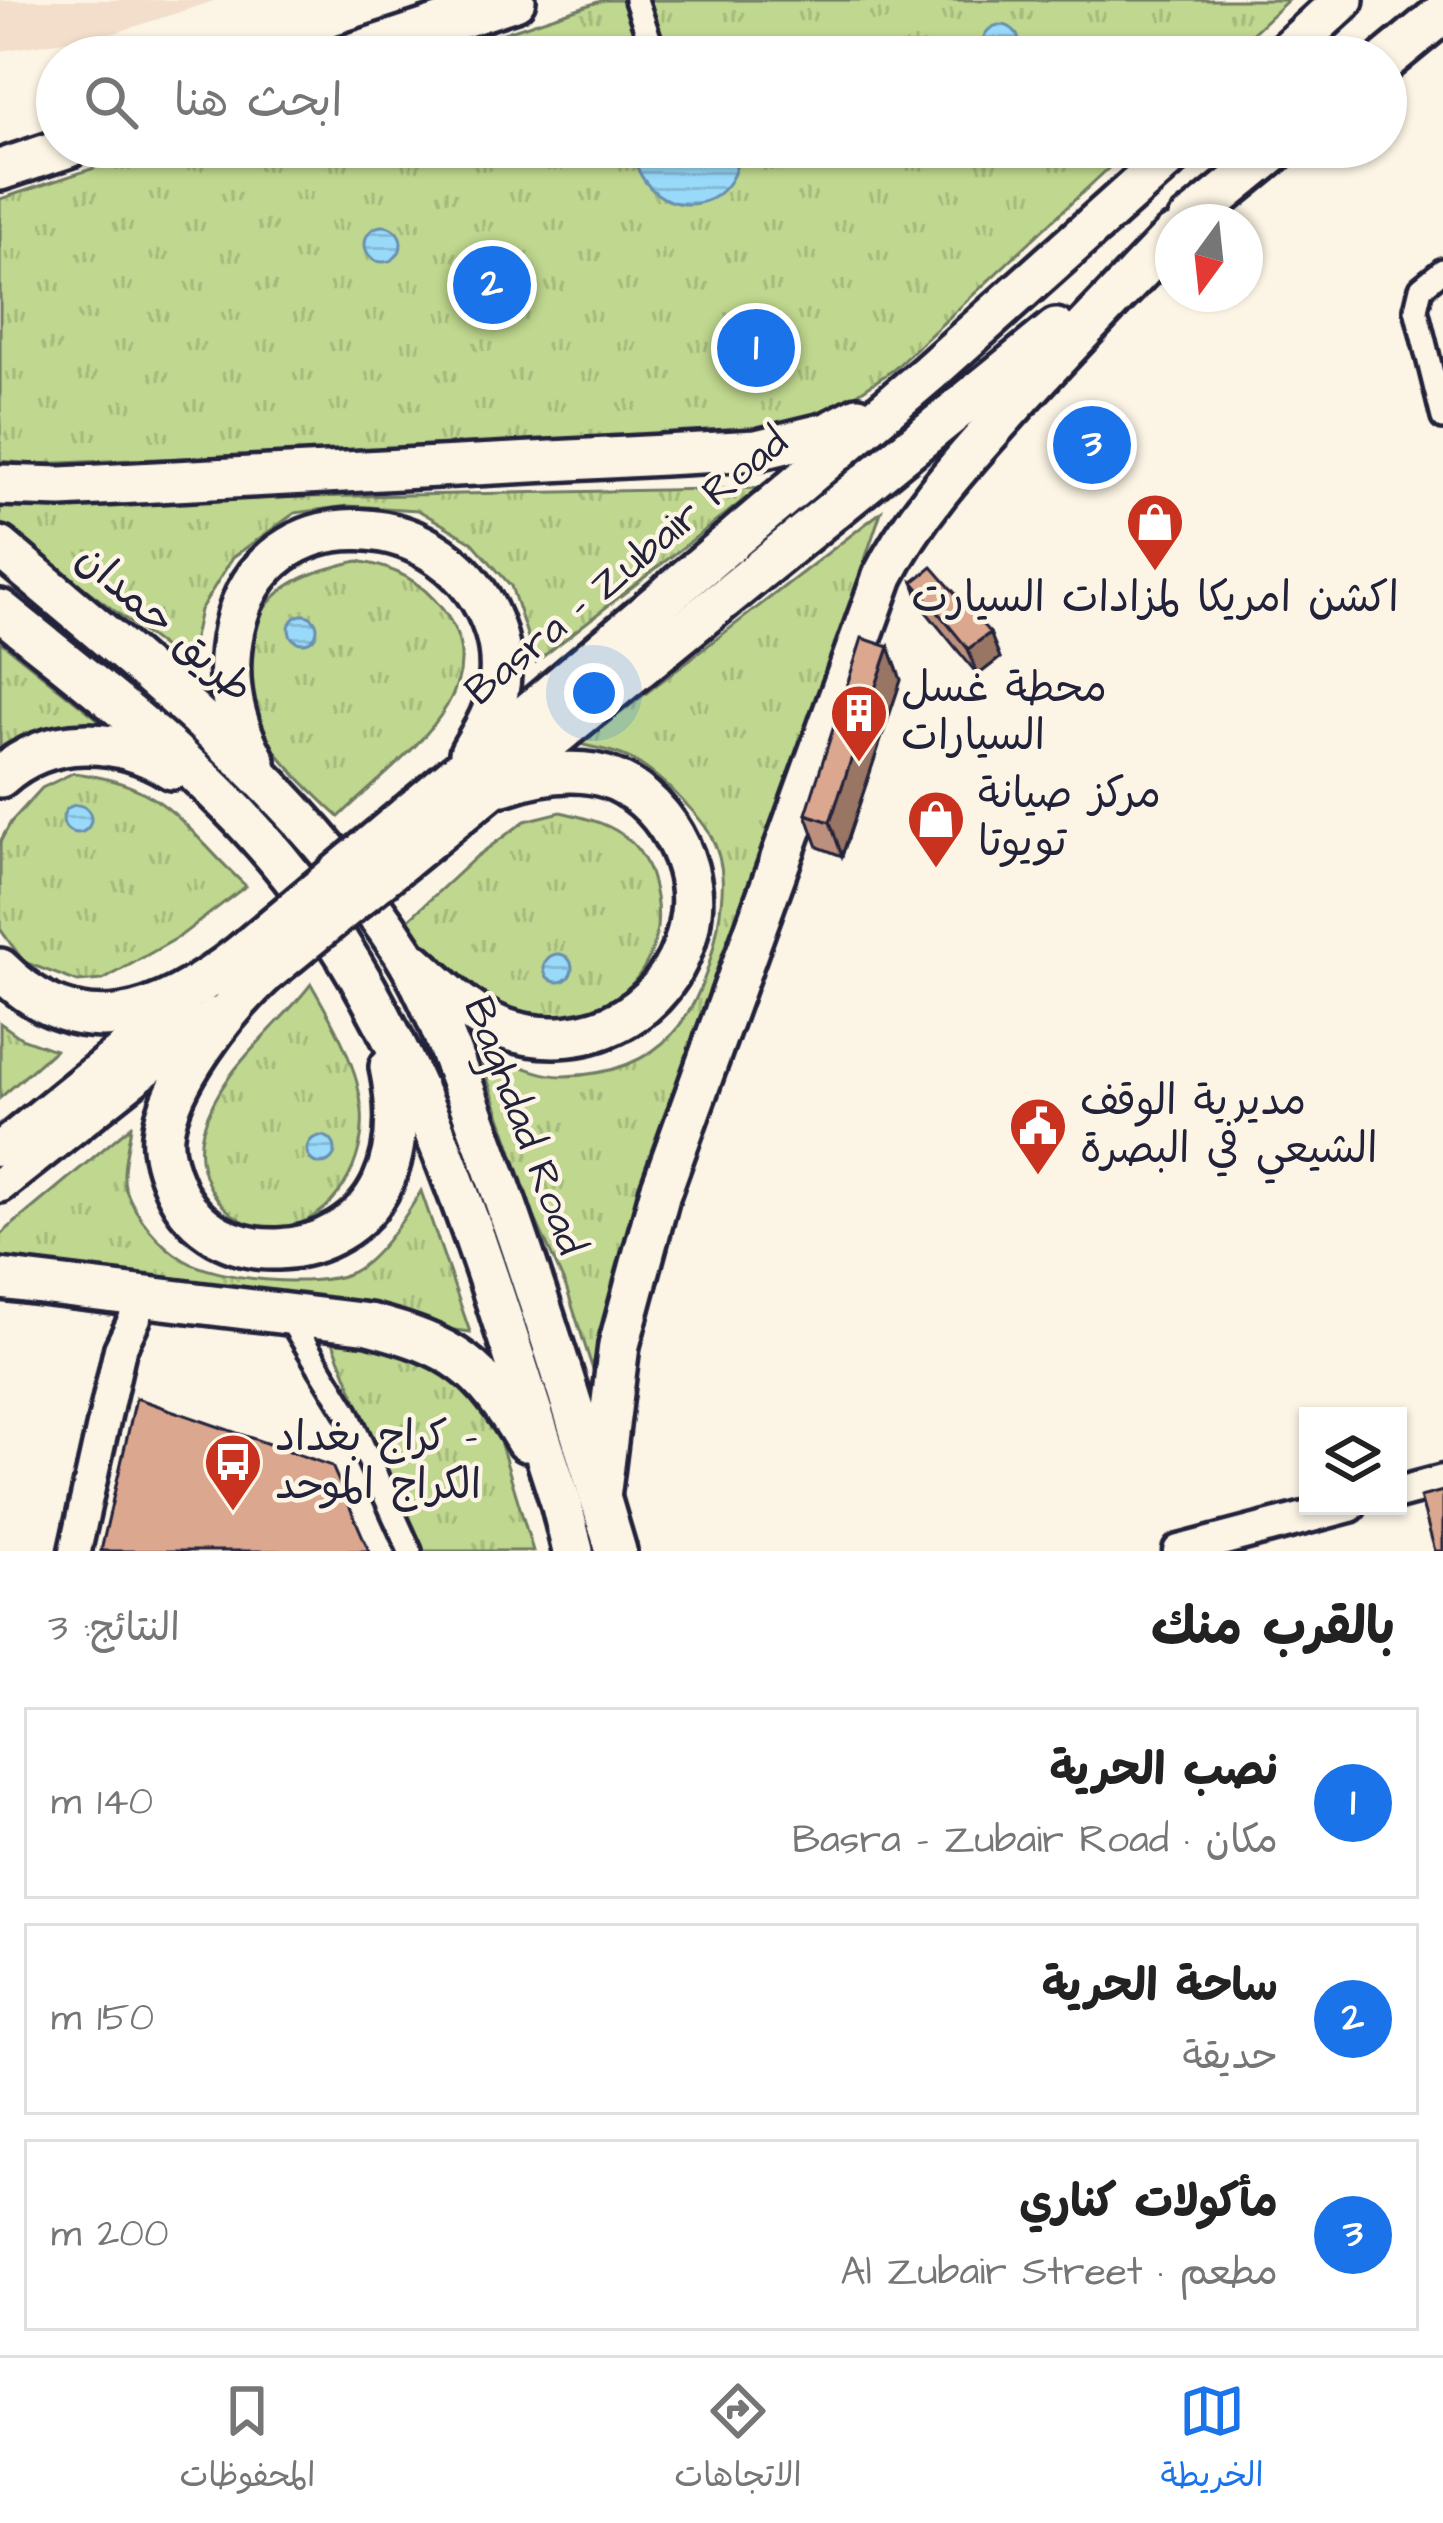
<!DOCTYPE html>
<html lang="ar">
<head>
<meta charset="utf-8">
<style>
	body { margin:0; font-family:"Architects Daughter","Playpen Sans Arabic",sans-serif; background:#f6f6f6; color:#222; direction:rtl }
	.controls { position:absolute; right:36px; bottom:36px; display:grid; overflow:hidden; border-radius:0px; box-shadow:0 3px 9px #0004 }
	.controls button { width:108px; height:108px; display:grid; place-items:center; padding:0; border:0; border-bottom:3px solid #e0e0e0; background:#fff; color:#222; font:60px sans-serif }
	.compass { position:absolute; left:1155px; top:204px; width:108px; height:108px; border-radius:50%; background:#fff; box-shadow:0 3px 9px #0004; rotate:195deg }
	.you { position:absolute; left:594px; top:693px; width:42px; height:42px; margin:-30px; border:9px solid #fff; border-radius:50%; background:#1a73e8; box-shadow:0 0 0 18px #1a73e833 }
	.badge { display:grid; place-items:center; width:78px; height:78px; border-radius:50%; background:#1a73e8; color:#fff; font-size:39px; font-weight:700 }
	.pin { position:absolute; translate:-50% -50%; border:6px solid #fff; box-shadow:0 3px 12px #0006 }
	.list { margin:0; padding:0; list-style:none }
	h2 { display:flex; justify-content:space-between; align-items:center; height:156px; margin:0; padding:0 48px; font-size:51px }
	h2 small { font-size:39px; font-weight:400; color:#767676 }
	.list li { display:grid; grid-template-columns:78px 1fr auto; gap:36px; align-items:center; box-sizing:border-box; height:192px; margin:0 24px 24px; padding:0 24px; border:3px solid #e0e0e0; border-radius:0px }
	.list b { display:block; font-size:45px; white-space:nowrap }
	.list p { margin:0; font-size:39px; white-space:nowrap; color:#767676 }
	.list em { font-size:39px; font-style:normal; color:#767676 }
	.icon { flex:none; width:66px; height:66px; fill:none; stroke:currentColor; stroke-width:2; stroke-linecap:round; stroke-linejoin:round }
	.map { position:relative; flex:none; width:1443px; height:1551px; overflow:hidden; direction:ltr }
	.search { position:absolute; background:#fff; box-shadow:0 3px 9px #0004; left:36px; right:36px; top:36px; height:132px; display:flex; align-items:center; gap:30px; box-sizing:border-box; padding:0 42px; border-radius:66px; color:#767676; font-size:45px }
	.sheet { height:804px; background:#fff }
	nav { display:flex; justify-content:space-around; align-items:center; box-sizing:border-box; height:168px; border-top:3px solid #e0e0e0; background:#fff; font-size:33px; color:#767676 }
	nav a { display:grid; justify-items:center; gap:6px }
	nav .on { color:#1a73e8 }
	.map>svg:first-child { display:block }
</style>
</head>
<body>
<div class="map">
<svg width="1443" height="1551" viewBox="0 0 1443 1551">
	<defs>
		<pattern id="grass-tufts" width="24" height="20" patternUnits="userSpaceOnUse" patternTransform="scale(3)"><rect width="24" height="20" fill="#bfd78e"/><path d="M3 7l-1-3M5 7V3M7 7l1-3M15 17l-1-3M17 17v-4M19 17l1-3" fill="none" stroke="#a4b87b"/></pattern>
		<pattern id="water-rules" width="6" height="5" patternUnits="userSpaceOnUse" patternTransform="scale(3)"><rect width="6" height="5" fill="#99d9fa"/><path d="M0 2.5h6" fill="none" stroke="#84bad7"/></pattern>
	</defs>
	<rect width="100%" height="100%" fill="#fcf5e5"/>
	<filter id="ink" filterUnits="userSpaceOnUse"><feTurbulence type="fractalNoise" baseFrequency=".00833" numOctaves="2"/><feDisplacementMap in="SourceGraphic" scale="24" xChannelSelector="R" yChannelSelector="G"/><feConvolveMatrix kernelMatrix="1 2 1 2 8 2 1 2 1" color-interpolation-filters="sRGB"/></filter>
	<g filter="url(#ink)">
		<path fill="#f2decb" d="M 0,0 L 217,0 L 115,33 L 0,51 Z"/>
		<g fill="url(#grass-tufts)" stroke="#707c64" stroke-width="3">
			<path d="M 604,0 L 1288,0 L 1227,57 L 431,57 Z"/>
			<path d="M 158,147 L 1131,147 L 893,370 L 833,410 L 727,436 L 33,464 L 0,461 L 0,199 Z"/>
			<path d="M 759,488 L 536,662 L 511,586 L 472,542 L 418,510 L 348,506 L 295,513 L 233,557 L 200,610 L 188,666 L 0,525 L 0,503 Z"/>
			<path d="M 881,512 L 592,1367 L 566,1287 L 534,1216 L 477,1049 C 503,1058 538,1077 564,1076 C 664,1074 702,1015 718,926 C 723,894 727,867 711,836 C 698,812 650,766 624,756 C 610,750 594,748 580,744 Z"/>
			<path d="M 358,561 C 396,568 420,580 443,610 C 506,692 390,765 339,817 C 317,797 293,774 275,751 C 242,710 234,646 268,604 C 289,577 327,568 358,561 Z"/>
			<path d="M 0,641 L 104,724 C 66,724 33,726 0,747 Z"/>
			<path d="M 73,773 C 168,783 183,828 246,886 L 179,937 L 103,980 L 78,982 L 24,962 L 0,929 L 0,842 L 11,822 L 42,788 Z"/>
			<path d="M 561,812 C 585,818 610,823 629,840 C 646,856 652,874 656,897 C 671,987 579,1045 499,1008 C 458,989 430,957 407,921 L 476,857 L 525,821 Z"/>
			<path d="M 311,984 C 333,1023 358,1064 362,1111 C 366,1161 336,1220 282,1228 C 229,1235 190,1178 203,1130 C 219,1070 275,1031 311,984 Z"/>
			<path d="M 0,1023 L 21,1038 L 55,1050 L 0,1098 Z"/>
			<path d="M 131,1126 C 129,1144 120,1173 126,1190 C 136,1217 159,1245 184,1260 C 217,1280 313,1288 348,1274 C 376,1264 406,1216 421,1191 L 470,1332 L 0,1273 L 0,1235 Z"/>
			<path d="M 328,1330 L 460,1370 L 490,1408 L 533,1551 L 417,1551 Z"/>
		</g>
		<g fill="url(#water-rules)" stroke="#6990ae" stroke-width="3">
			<circle cx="1001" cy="43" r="18"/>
			<path d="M 632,147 L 739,147 C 738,222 642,224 632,147 Z"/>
			<circle cx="383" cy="244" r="18"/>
			<circle cx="303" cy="629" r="14"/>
			<circle cx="77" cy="819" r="14"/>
			<circle cx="558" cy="968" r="14"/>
			<circle cx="321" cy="1150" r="14"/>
		</g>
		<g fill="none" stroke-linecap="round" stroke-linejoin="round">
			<g stroke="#22223b" stroke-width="30">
				<g id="street">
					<path d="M 636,0 L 650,41"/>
					<path d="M 1443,270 L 1421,288 L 1416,309 L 1443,418"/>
					<path d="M 286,1313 L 347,1412 L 410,1551"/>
				</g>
			</g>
			<g stroke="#22223b" stroke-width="39">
				<g id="secondary">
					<path d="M 1398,1493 L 1443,1481"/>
					<path d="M 75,1551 L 120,1349 L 135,1318 L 137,1297"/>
					<path d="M 1179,1551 L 1350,1506"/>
				</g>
			</g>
			<g stroke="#22223b" stroke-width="42">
				<g id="primary">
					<path d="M 0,1149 L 185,999"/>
					<path d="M 0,1185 L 215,1015"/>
				</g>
			</g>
			<g stroke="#22223b" stroke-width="48">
				<g id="highway">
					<path d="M 342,57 L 515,0"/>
					<path d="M 1281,57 L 1343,0"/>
					<path d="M 1386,60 L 1443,13"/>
					<path d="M 0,170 L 69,147"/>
					<path d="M 1188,222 L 1280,147"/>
					<path d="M 0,485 L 61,487 L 757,450 L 827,433 L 858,417"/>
					<path d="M 0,547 C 147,671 297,788 403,952 C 435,1002 457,1071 478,1127 C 530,1266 574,1408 616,1551"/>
					<path d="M 0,610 C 96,688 197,762 277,858 C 426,1036 489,1285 561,1502 L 573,1551"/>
					<path d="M 255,761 C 232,720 224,675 234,629 C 263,489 454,503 495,631 C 503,656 502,688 492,712 C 487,726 477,740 470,753"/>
					<path d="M 458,773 L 929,373 L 1181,147"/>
					<path d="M 0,777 C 49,733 118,736 172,769"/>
					<path d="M 478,799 L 1056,329"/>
					<path d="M 414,963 C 440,986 469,1016 502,1028 C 591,1059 680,1007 691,913 C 698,854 654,785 594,774 C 564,769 532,775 504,785"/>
					<path d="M 0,969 C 81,1050 162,1017 243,953"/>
					<path d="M 264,974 C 227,1009 168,1083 163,1135 C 161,1153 168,1172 175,1188 C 213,1274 343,1266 382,1184 C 399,1148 398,1105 390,1067"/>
					<path d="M 0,1279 L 369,1324 C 454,1346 481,1365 526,1441"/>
					<path d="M 600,1498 L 619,1345 L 660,1193 L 883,576 C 913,517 956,469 1000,420 C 1056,357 1115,297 1173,236"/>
				</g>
			</g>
			<use href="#street" stroke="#fcf5e5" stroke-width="21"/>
			<use href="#secondary" stroke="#fcf5e5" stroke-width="30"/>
			<use href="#primary" stroke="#fcf5e5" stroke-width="33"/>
			<use href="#highway" stroke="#fcf5e5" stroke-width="39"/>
			<g stroke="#22223b" stroke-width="48" stroke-linecap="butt">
				<g id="highway-bridge">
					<path d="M 243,953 L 458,773"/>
					<path d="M 264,974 L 478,799"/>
				</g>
			</g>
			<use href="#highway-bridge" stroke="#fcf5e5" stroke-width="39"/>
		</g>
		<g fill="#bc907b" stroke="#22223b" stroke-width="3">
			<path d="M 1100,422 L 1106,439 L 1107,450 L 1097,460 L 1084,459 L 1077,452 L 1071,435 Z"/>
			<path d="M 913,582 L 990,633 L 1000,658 L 978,675 L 922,607 Z"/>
			<path d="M 889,647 L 901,680 L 842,856 L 818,847 L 806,814 Z"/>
		</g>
		<g fill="#997564" stroke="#22223b" stroke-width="3">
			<path d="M 1100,422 L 1106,439 L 1107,450 L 1097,460 L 1091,443 Z"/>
			<path d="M 990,633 L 1000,658 L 978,675 L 968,649 Z"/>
			<path d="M 889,647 L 901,680 L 842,856 L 830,822 Z"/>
		</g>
		<g fill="#dba78f" stroke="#22223b" stroke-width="3">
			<circle cx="1086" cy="429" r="15"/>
			<path d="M 932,567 L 990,633 L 968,649 L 913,582 Z"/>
			<path d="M 862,638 L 889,647 L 830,822 L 806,814 Z"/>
			<path d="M 136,1398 L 332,1466 L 369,1551 L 101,1551 Z"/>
			<path d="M 1443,1491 L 1443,1551 L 1435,1551 L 1420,1497 Z"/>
		</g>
	</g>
	<defs>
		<g id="shop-pin" transform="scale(3)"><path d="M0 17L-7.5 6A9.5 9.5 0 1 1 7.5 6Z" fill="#c8321e" stroke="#fcf5e5"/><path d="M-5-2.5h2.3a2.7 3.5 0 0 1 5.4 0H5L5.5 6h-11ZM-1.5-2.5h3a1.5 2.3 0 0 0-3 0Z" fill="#fff"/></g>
		<g id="building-pin" transform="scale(3)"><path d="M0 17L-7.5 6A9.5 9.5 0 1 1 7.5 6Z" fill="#c8321e" stroke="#fcf5e5"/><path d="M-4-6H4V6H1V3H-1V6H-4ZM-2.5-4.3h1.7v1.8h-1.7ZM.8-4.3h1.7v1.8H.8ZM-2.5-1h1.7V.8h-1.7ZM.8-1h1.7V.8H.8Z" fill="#fff"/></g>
		<g id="civic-pin" transform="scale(3)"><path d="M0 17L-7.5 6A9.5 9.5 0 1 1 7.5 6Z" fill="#c8321e" stroke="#fcf5e5"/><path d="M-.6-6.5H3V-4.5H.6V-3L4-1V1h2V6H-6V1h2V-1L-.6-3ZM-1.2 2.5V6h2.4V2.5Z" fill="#fff"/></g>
		<g id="bus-pin" transform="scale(3)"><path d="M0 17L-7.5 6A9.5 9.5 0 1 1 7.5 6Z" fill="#c8321e" stroke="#fcf5e5"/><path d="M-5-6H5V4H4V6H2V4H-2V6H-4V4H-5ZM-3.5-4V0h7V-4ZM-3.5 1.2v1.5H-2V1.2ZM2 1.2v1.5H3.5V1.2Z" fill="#fff"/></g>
	</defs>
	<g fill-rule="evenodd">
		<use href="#shop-pin" x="1155" y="522"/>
		<use href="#building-pin" x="859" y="713"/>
		<use href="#shop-pin" x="936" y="819"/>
		<use href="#civic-pin" x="1038" y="1126"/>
		<use href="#bus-pin" x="233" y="1462"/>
	</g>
	<g text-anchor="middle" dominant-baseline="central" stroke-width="9" stroke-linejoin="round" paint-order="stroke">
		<g font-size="42" fill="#22223b" stroke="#fcf5e5">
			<text transform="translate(627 567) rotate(-40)">Basra - Zubair Road</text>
			<text transform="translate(164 624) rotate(41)">طريق حمدان</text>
			<text transform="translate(524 1126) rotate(69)">Baghdad Road</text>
		</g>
		<g font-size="42" fill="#22223b" stroke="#fcf5e5" text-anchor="start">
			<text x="1155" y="599" text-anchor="middle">اكشن امريكا لمزادات السيارت</text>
			<text x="901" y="689">محطة غسل<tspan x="901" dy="48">السيارات</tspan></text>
			<text x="978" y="795">مركز صيانة<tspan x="978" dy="48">تويوتا</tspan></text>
			<text x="1080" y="1102">مديرية الوقف<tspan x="1080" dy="48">الشيعي في البصرة</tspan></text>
			<text x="275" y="1438">كراج بغداد -<tspan x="275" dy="48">الكراج الموحد</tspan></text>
		</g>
	</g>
</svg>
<div class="controls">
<button><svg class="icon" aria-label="layers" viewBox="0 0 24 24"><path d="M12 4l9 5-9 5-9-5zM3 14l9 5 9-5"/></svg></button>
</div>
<svg class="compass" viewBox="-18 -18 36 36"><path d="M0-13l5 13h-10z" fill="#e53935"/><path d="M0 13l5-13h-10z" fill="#767676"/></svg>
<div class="you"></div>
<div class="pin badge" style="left:756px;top:348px">1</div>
<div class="pin badge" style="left:492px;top:285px">2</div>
<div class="pin badge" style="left:1092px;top:445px">3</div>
<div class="search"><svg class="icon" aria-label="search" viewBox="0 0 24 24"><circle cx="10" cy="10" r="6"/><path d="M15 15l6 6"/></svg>ابحث هنا</div>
</div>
<section class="sheet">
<h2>بالقرب منك<small>النتائج: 3</small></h2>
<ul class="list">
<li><span class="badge">1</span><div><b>نصب الحرية</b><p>مكان · Basra - Zubair Road</p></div><em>140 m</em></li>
<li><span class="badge">2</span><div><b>ساحة الحرية</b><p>حديقة</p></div><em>150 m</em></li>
<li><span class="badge">3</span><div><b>مأكولات كناري</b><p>مطعم · Al Zubair Street</p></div><em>200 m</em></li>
</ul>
</section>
<nav>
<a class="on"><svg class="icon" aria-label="map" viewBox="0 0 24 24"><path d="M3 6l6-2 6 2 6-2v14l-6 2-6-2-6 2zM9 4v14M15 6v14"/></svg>الخريطة</a>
<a><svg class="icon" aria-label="directions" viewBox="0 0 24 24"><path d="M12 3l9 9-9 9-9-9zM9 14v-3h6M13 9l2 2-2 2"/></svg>الاتجاهات</a>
<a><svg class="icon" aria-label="saved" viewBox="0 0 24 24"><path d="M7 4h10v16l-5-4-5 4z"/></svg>المحفوظات</a>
</nav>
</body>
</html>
